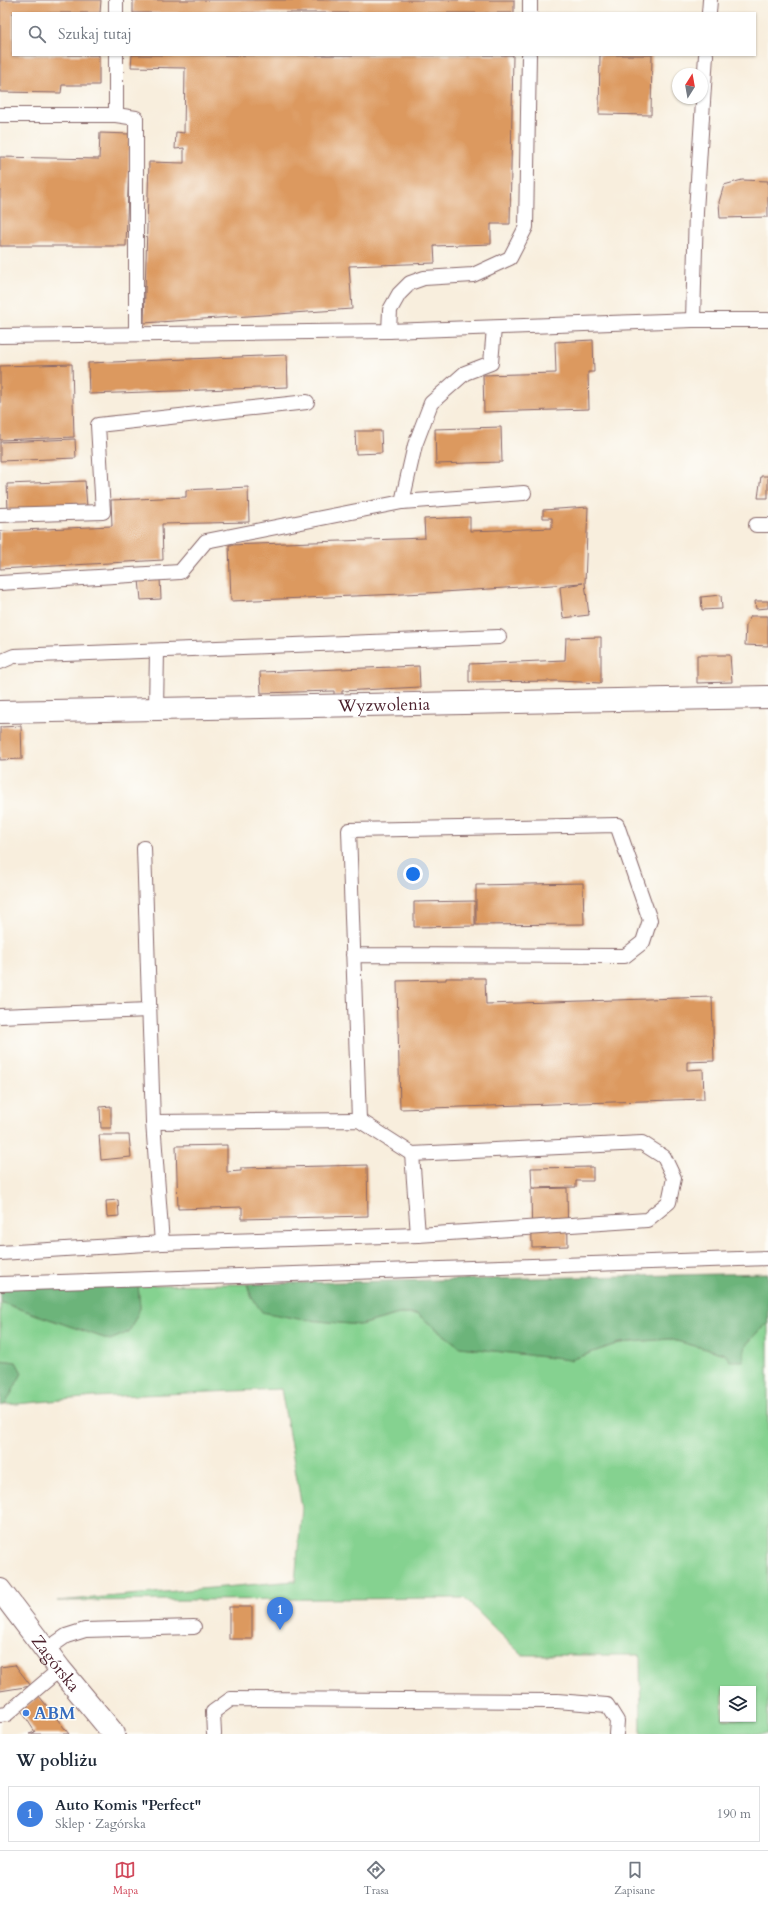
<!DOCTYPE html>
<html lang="pl">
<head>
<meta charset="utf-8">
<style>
	body { margin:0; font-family:Cardo,serif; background:#f6f6f7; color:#1f2937 }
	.controls { position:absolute; right:12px; bottom:12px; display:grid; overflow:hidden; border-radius:0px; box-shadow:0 1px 3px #0004 }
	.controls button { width:36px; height:36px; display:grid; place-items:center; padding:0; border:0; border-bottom:1px solid #e0e1e3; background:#fff; color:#1f2937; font:20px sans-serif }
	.compass { position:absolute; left:672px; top:68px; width:36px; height:36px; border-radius:50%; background:#fff; box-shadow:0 1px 3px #0004; rotate:11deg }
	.you { position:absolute; left:413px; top:874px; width:14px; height:14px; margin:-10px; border:3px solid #fff; border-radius:50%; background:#1a73e8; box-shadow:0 0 0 6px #1a73e833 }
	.badge { display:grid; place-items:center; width:26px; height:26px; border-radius:50%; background:#d1495b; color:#fff; font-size:13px; font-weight:700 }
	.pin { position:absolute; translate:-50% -33px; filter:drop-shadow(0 1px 2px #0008) }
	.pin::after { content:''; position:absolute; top:21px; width:14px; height:12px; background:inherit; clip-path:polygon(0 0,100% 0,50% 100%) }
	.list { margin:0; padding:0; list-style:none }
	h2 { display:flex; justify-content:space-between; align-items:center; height:52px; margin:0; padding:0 16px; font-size:17px }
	h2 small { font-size:13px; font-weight:400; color:#747a83 }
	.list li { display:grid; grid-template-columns:26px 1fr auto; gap:12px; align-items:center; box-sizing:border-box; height:56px; margin:0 8px 8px; padding:0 8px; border:1px solid #e0e1e3; border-radius:0px }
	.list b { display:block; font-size:15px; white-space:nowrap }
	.list p { margin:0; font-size:13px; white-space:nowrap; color:#747a83 }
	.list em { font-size:13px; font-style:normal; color:#747a83 }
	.icon { flex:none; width:22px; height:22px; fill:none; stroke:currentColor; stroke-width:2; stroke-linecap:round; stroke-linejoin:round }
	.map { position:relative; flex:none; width:768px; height:1734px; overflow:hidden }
	.search { position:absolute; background:#fff; box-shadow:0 1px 3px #0004; left:12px; right:12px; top:12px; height:44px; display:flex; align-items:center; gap:10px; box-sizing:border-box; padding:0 14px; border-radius:0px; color:#747a83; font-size:15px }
	.sheet { height:116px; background:#fff }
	nav { display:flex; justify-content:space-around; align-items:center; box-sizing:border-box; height:56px; border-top:1px solid #e0e1e3; background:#fff; font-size:11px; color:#747a83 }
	nav a { display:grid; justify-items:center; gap:2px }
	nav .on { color:#d1495b }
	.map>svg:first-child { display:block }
</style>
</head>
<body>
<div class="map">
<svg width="768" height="1734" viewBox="0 0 768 1734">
	<rect width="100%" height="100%" fill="#fdfcf7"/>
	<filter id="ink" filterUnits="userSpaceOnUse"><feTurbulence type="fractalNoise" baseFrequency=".025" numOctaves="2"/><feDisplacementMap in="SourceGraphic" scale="8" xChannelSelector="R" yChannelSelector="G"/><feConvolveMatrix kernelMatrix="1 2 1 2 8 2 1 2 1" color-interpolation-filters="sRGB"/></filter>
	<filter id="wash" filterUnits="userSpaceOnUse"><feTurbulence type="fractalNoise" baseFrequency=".012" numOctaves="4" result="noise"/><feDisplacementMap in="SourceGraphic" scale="16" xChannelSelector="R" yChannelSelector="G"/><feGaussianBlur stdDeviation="0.9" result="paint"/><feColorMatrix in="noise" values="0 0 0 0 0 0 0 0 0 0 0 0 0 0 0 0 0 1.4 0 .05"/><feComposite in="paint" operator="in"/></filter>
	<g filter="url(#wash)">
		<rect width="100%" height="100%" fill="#f8eedd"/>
		<path fill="#85d290" stroke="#68785e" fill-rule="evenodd" d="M 247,1284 L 252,1298 L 263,1312 L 299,1319 L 360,1325 L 399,1314 L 417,1314 L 460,1347 L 570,1360 L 619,1343 L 669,1339 L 725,1354 L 746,1345 L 762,1327 L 768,1324 L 768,1734 L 641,1734 L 640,1655 L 522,1655 L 464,1598 L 57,1601 L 295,1581 L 302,1508 L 281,1389 L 95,1397 L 5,1405 L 22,1373 L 16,1362 L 0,1360 L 0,1302 L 110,1340 L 129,1332 L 140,1308 L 138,1285 ZM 723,1689 L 753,1689 L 753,1719 L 723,1719 Z"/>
		<g fill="#6cb47a" stroke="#5b6a52">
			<path d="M 768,1273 L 768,1324 L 762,1327 L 746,1345 L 743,1361 L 730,1361 L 725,1354 L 669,1339 L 619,1343 L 570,1360 L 460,1347 L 417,1314 L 399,1314 L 360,1325 L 299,1319 L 262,1312 L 252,1298 L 247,1284 Z"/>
			<path d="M 138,1285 L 140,1308 L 129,1332 L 110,1340 L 0,1302 L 0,1288 Z"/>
			<path d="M 0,1360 L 16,1362 L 22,1373 L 5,1405 L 0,1406 Z"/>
		</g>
		<g id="blocks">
			<g fill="#dc995f">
				<path d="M 0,0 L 101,0 L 100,13 L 13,13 L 13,55 L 99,55 L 99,85 L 62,85 L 61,93 L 0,92 Z"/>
				<rect x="133" y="0" width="381" height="13"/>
				<path d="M 132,55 L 513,55 L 510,224 L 491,224 L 491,244 L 434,246 L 435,263 L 349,266 L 352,309 L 144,323 L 149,162 L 184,163 L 184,148 L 175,149 L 176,132 L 184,133 L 185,68 L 131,67 Z"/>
				<path d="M 600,55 L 652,55 L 651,115 L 599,114 Z"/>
				<path d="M 100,133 L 130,134 L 126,246 L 0,246 L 0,157 L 99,159 Z"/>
				<path d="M 742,180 L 768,181 L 768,217 L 720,218 L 719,202 L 724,185 Z"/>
				<path d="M 593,340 L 594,372 L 588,372 L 589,409 L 484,412 L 483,375 L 556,373 L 555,342 Z"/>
				<path d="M 287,355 L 288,387 L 89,394 L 88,363 Z"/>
				<path d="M 72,364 L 74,437 L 0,440 L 0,366 Z"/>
				<path d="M 501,427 L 502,462 L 436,464 L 435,429 Z"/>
				<path d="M 355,431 L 381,431 L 382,453 L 356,454 Z"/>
				<path d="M 75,439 L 76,458 L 0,461 L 0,442 Z"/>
				<path d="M 761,476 L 768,476 L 768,498 L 758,498 Z"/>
				<path d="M 85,481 L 87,507 L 8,511 L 7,484 Z"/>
				<path d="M 248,487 L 249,522 L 162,524 L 163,560 L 0,569 L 0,531 L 112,526 L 111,500 L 186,497 L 186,490 Z"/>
				<path d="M 588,507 L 585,583 L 589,615 L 563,618 L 560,587 L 583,583 L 427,593 L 231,601 L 229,545 L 425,538 L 424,519 L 470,517 L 470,531 L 552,528 L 552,518 L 543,518 L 543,510 Z"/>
				<path d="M 160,578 L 161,599 L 141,600 L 139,580 Z"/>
				<path d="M 721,595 L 722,609 L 702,610 L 701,597 Z"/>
				<path d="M 755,601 L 768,601 L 768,608 L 756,609 Z"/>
				<path d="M 751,616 L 768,616 L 768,646 L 745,645 L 746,625 Z"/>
				<path d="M 601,637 L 601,683 L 558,681 L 469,682 L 469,664 L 565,660 L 566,638 Z"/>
				<path d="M 697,655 L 730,655 L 732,682 L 697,683 Z"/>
				<path d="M 419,666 L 420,687 L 342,691 L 342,695 L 334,695 L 334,691 L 261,693 L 260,672 Z"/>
				<path d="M 21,726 L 22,759 L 0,760 L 0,727 Z"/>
				<path d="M 583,883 L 584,924 L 476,925 L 476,885 Z"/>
				<path d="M 475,901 L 475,926 L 414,927 L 414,902 Z"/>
				<path d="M 446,978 L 485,978 L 486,1004 L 712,997 L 714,1061 L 687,1062 L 687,1070 L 703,1069 L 704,1099 L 400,1109 L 397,981 L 446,980 Z"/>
				<path d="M 111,1106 L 111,1128 L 101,1128 L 100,1107 Z"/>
				<path d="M 99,1135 L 129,1135 L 131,1157 L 101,1160 Z"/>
				<path d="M 227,1145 L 227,1172 L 241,1171 L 241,1168 L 367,1165 L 368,1216 L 242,1219 L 242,1207 L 178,1209 L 176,1146 Z"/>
				<path d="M 593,1167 L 593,1181 L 576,1181 L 576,1187 L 532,1188 L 531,1168 Z"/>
				<path d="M 567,1188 L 568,1246 L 532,1247 L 531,1189 Z"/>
				<path d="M 118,1200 L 119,1216 L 107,1217 L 106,1201 Z"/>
				<rect x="229" y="1607" width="23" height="32"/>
				<path d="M 15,1665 L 31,1686 L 0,1691 L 0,1667 Z"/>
				<path d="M 39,1696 L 69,1734 L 29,1734 L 35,1732 L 21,1710 Z"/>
			</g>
		</g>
	</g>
	<g filter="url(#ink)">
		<use href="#blocks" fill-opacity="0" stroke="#876769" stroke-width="1"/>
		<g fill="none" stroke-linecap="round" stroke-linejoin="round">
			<g stroke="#876769" stroke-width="16">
				<g id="lane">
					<path d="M 116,13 L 116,0"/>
					<path d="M 530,13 L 530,0"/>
					<path d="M 709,13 L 710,0"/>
					<path d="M 0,115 L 116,115 L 136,118 L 136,334"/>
					<path d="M 116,115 L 116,55"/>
					<path d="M 693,320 L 696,211 L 706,55"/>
					<path d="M 389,331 L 390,310 L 399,294 L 410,283 L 424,278 L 473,275 L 510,258 L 526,227 L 529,55"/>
					<path d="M 0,336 L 389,331 L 693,320 L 768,320"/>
					<path d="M 402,502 L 524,493"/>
					<path d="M 0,515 L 103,512 L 98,425 L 307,402"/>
					<path d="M 756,525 L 768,525"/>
					<path d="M 0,583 L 180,572 L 206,541 L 402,502 L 415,445 L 431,403 L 465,373 L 491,363 L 494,328"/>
					<path d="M 0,662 L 14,656 L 499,637"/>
					<path d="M 156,709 L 157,651"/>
					<path d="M 144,848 L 153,1122 L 162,1243"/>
					<path d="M 353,955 L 625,956 L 643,942 L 650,920 L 617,825 L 349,830 L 359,1120"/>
					<path d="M 0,1016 L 149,1010"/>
					<path d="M 412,1154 L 418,1235"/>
					<path d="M 0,1253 L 162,1243 L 418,1235 L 647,1220 L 669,1202 L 674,1178 L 664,1157 L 642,1143 L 412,1154 L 359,1120 L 153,1122"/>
					<path d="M 0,1284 L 768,1258"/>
					<path d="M 46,1650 L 66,1636 L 85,1630 L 194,1627"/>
					<path d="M 0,1715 L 7,1714 L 60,1669"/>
					<path d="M 214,1734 L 213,1712 L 231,1699 L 557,1701 L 607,1705 L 617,1721 L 616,1734"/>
				</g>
			</g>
			<g stroke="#876769" stroke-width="24">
				<g id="street">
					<path id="s1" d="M 0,712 L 768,697"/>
				</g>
			</g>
			<g stroke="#876769" stroke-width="24">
				<g id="secondary">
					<path id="s2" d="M 0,1590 L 60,1669 L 114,1734"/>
				</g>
			</g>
			<use href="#lane" stroke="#fff" stroke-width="14"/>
			<use href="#street" stroke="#fff" stroke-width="22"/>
			<use href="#secondary" stroke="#fff" stroke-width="22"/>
		</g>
	</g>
	<circle fill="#3f7fe0" stroke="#fdfcf7" stroke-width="1.5" cx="26" cy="1713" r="4"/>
	<g text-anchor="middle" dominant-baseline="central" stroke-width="3" stroke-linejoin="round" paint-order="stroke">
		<g font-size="17" fill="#4a1f2b" stroke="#fdfcf7">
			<text stroke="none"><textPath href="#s1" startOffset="384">Wyzwolenia</textPath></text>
			<text stroke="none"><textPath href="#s2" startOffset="92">Zagórska</textPath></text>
		</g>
		<g font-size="17" font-weight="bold" fill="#366cbe" stroke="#fdfcf7" text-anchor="start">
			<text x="34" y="1713">ABM</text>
		</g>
	</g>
</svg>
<div class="controls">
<button><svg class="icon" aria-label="layers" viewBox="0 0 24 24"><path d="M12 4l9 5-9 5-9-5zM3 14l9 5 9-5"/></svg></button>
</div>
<svg class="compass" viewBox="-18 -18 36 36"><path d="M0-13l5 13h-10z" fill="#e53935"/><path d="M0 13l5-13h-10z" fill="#747a83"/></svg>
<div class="you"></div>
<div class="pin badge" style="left:280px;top:1630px;background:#3f7fe0">1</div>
<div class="search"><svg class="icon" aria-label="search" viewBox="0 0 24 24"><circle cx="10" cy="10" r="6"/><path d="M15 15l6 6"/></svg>Szukaj tutaj</div>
</div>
<section class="sheet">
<h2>W pobliżu<small></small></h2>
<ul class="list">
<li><span class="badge" style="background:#3f7fe0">1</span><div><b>Auto Komis &quot;Perfect&quot;</b><p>Sklep · Zagórska</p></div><em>190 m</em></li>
</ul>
</section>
<nav>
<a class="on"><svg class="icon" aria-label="map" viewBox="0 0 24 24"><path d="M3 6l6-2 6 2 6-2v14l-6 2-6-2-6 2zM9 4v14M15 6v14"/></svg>Mapa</a>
<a><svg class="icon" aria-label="directions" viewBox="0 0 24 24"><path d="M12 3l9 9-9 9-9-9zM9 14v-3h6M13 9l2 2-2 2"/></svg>Trasa</a>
<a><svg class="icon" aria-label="saved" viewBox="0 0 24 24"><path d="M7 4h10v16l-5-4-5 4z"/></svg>Zapisane</a>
</nav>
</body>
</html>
